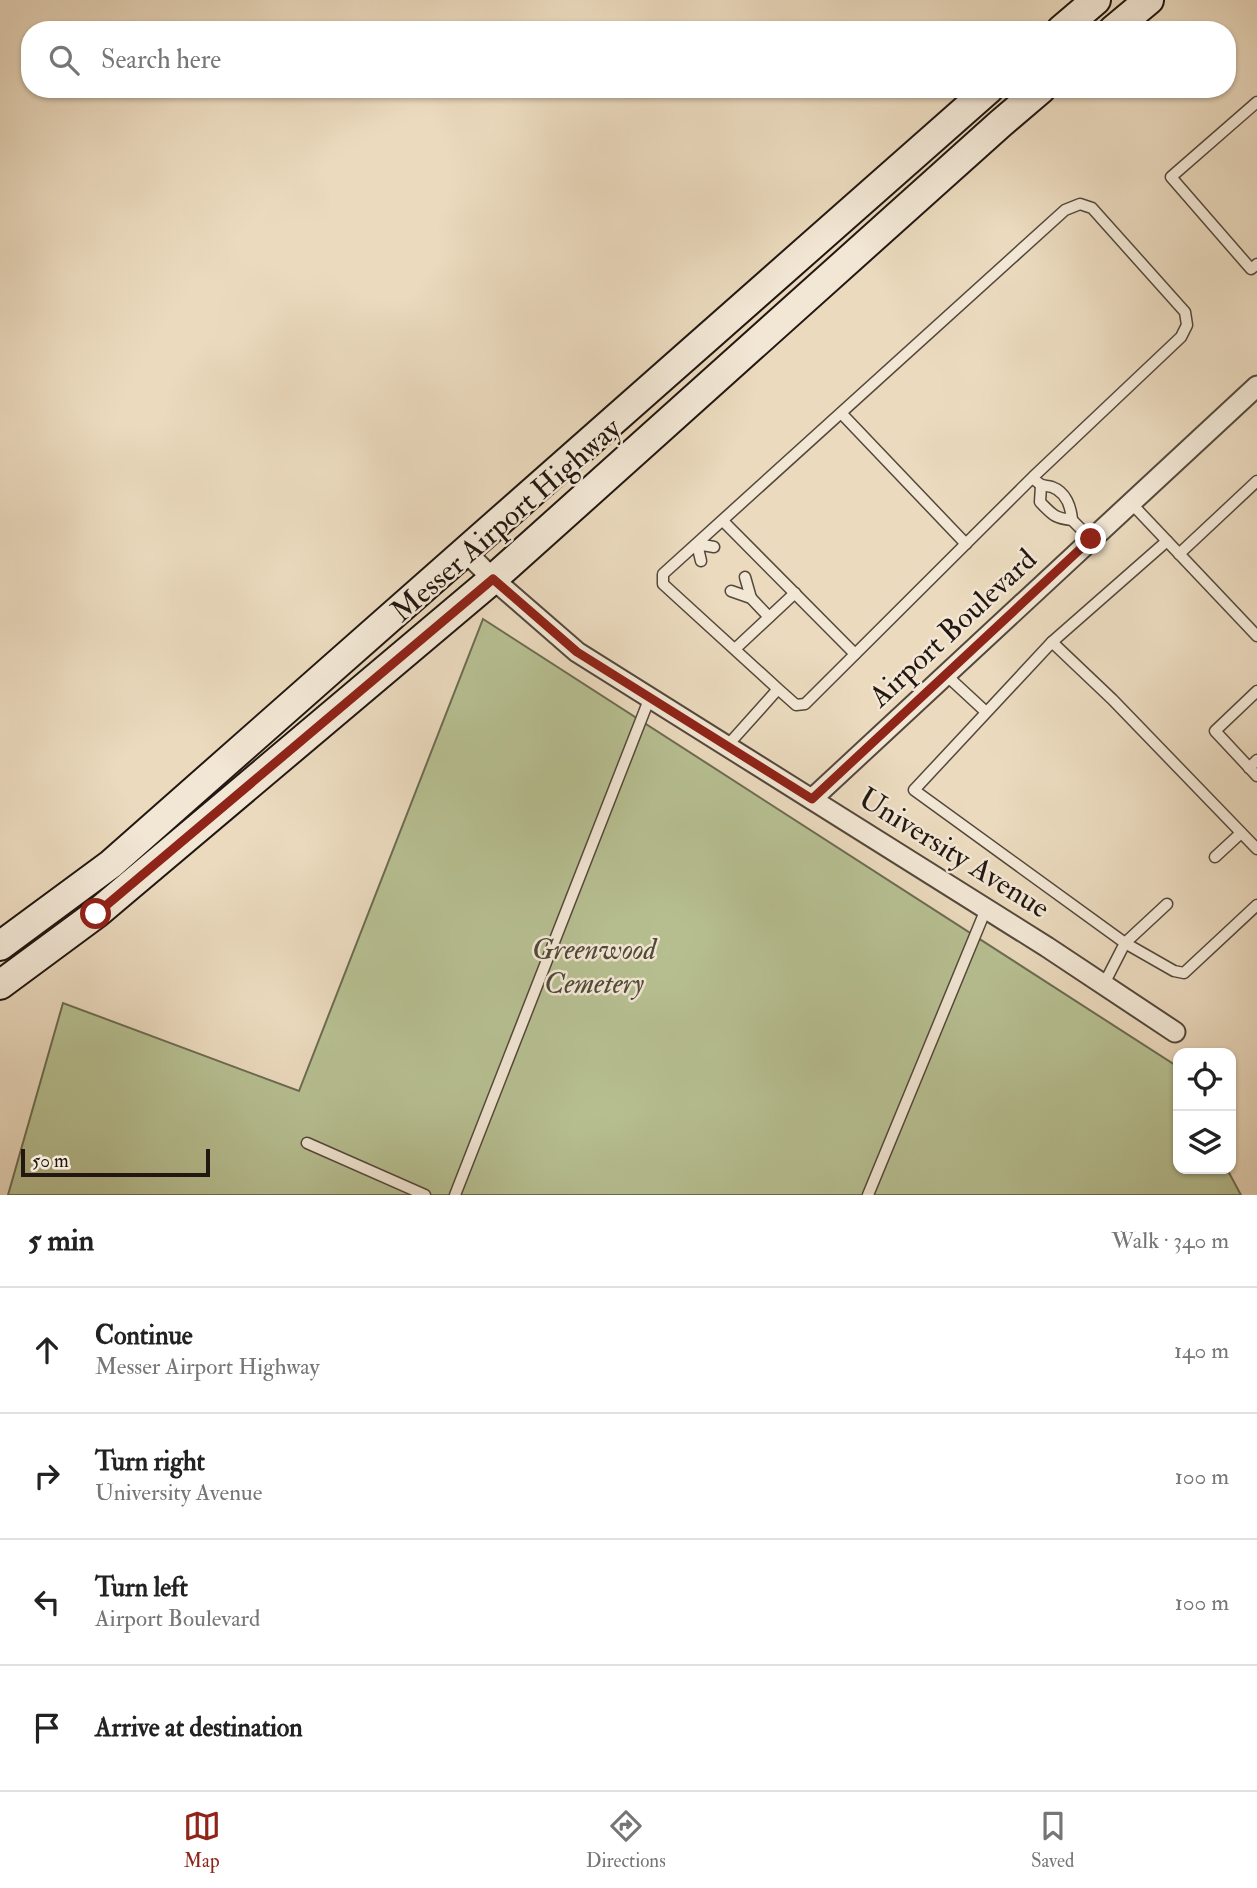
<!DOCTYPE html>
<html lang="en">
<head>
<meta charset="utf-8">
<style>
	body { margin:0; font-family:"IM FELL Double Pica",serif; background:#f6f6f6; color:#222 }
	.controls { position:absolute; right:21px; bottom:21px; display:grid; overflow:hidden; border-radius:14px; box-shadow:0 2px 5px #0004 }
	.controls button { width:63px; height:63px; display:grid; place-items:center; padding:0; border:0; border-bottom:2px solid #e0e0e0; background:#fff; color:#222; font:35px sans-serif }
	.scale { position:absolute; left:21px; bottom:18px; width:189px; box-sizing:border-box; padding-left:7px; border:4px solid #221711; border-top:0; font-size:19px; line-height:24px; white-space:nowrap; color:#221711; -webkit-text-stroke:5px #f2e7d5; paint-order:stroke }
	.stop { position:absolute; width:21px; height:21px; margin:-16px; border:5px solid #8f2418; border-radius:50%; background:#fff }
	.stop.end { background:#8f2418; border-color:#fff; box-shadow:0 2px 7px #0008 }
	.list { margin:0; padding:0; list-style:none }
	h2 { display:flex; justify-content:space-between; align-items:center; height:91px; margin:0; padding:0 28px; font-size:30px }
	h2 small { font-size:23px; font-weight:400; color:#767676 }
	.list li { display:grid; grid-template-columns:46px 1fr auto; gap:21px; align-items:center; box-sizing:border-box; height:126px; padding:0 28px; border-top:2px solid #e0e0e0 }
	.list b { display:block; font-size:26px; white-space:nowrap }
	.list p { margin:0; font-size:23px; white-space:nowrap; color:#767676 }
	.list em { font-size:23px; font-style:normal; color:#767676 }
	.icon { flex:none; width:38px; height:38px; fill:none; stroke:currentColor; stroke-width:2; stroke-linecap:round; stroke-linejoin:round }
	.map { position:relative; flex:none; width:1257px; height:1195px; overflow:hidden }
	.search { position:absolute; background:#fff; box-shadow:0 2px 5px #0004; left:21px; right:21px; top:21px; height:77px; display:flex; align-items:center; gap:18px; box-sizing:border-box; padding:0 24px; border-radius:28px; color:#767676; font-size:26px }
	.sheet { height:595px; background:#fff }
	nav { display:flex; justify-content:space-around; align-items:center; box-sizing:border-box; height:98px; border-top:2px solid #e0e0e0; background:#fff; font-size:19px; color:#767676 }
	nav a { display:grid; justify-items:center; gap:4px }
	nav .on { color:#8f2418 }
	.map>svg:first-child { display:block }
</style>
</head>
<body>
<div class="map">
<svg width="1257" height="1195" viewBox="0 0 1257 1195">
	<rect width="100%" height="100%" fill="#ebdabe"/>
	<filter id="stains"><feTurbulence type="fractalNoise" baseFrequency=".00286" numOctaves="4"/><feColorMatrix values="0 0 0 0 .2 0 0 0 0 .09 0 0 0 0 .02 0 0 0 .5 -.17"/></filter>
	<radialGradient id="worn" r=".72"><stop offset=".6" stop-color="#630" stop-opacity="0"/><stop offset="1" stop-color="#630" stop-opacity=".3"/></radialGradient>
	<path fill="#b7c092" stroke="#6c6c52" stroke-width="2" d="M 483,619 L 1175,1065 L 1178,1072 L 1178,1169 L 1227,1169 L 1241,1195 L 8,1195 L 63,1003 L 299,1091 Z"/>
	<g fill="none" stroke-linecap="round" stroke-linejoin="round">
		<g stroke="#54483c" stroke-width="13">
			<g id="service">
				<path d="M 1257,102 L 1171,177 L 1251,269 L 1257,264"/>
				<path d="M 842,414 L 966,544"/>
				<path d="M 1036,481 C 1042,487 1045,485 1052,487 C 1066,492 1071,507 1072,520"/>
				<path d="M 1041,486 L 1040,502 C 1053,515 1054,518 1072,520 L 1091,539"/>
				<path d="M 1131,503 L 1257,636"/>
				<path d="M 723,521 L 855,654"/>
				<path d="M 1179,554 L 1257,481"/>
				<path d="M 701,561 L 697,544 L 714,547"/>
				<path d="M 745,577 L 751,598"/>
				<path d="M 731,591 L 751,598 L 769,617"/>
				<path d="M 1052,642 L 1167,541"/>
				<path d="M 735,649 L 795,593"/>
				<path d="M 946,675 L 986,712"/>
				<path d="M 1257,691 L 1215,731 L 1257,776"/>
				<path d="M 727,746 L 778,689 L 663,584 L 663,574 L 1065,210 L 1080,204 L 1092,208 L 1185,312 L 1187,325 L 1181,337 L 1033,477 L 805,704 L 796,705 L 778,689"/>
				<path d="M 1249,768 L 1257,760"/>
				<path d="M 1215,857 L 1241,833"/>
				<path d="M 1167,904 L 1125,943 L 1174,971 L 1184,973 L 1257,905"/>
				<path d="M 1104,984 L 1125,943 L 914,790 L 1052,642 L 1112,699 L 1257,849"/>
				<path d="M 307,1143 L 425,1195"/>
				<path d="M 455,1195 L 650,697"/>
				<path d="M 868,1195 L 986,909"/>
			</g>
		</g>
		<g stroke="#54483c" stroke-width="23">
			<g id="minor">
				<path d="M 465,551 L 493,579 L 577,652 L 1047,947 L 1175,1032"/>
				<path d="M 812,799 L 1257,386"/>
			</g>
		</g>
		<g stroke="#221711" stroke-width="32">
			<g id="secondary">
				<path d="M 1061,30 L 1096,0"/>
				<path d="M 1113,30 L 1149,0"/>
				<path d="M 0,946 L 111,864 L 989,89"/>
				<path d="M 0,985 L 96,914 L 493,579 L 1000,124 L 1041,89"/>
			</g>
		</g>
		<use href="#service" stroke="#f2e7d5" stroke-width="10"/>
		<use href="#minor" stroke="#f2e7d5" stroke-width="19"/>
		<use href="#secondary" stroke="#f2e7d5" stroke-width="28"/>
	</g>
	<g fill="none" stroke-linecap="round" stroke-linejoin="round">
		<path stroke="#8f2418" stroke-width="9" d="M 96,914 L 493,579 L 577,652 L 812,799 L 1091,539"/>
	</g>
	<g text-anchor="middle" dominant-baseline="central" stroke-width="5" stroke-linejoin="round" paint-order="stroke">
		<g font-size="30" fill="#221711" stroke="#f2e7d5">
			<text transform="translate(506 520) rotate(-41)">Messer Airport Highway</text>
			<text transform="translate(953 628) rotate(-43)">Airport Boulevard</text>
			<text transform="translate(954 853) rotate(32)">University Avenue</text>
		</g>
		<g font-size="30" font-style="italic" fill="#4f4a38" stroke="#f2e7d5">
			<text x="594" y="949">Greenwood<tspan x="594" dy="34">Cemetery</tspan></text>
		</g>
	</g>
	<rect width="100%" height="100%" filter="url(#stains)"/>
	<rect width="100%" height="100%" fill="url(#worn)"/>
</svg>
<div class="controls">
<button><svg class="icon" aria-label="locate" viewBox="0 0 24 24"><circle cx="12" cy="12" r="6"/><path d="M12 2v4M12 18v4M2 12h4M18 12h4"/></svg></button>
<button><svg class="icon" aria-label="layers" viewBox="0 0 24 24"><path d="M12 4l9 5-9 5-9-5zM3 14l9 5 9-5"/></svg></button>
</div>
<div class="scale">50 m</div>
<div class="stop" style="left:96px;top:914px"></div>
<div class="stop end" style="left:1091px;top:539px"></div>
<div class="search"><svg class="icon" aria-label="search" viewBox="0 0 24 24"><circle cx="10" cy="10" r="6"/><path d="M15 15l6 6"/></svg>Search here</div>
</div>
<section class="sheet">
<h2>5 min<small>Walk · 340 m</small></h2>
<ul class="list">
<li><svg class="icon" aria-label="ahead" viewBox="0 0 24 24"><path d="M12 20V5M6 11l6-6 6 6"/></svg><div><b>Continue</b><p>Messer Airport Highway</p></div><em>140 m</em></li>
<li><svg class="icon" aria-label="right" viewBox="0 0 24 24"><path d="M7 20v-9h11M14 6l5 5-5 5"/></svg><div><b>Turn right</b><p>University Avenue</p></div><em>100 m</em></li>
<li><svg class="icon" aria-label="left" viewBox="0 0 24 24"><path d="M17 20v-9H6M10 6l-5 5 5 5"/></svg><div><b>Turn left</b><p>Airport Boulevard</p></div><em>100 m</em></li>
<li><svg class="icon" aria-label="arrive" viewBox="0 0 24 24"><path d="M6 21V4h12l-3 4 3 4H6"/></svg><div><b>Arrive at destination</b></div></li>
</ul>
</section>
<nav>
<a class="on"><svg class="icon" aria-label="map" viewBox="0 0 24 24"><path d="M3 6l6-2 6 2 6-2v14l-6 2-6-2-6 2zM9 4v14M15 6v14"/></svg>Map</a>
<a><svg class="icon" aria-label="directions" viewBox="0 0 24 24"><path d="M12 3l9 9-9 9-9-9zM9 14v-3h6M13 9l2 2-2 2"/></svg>Directions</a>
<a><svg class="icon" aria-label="saved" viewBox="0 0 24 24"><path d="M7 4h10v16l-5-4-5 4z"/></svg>Saved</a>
</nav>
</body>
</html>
